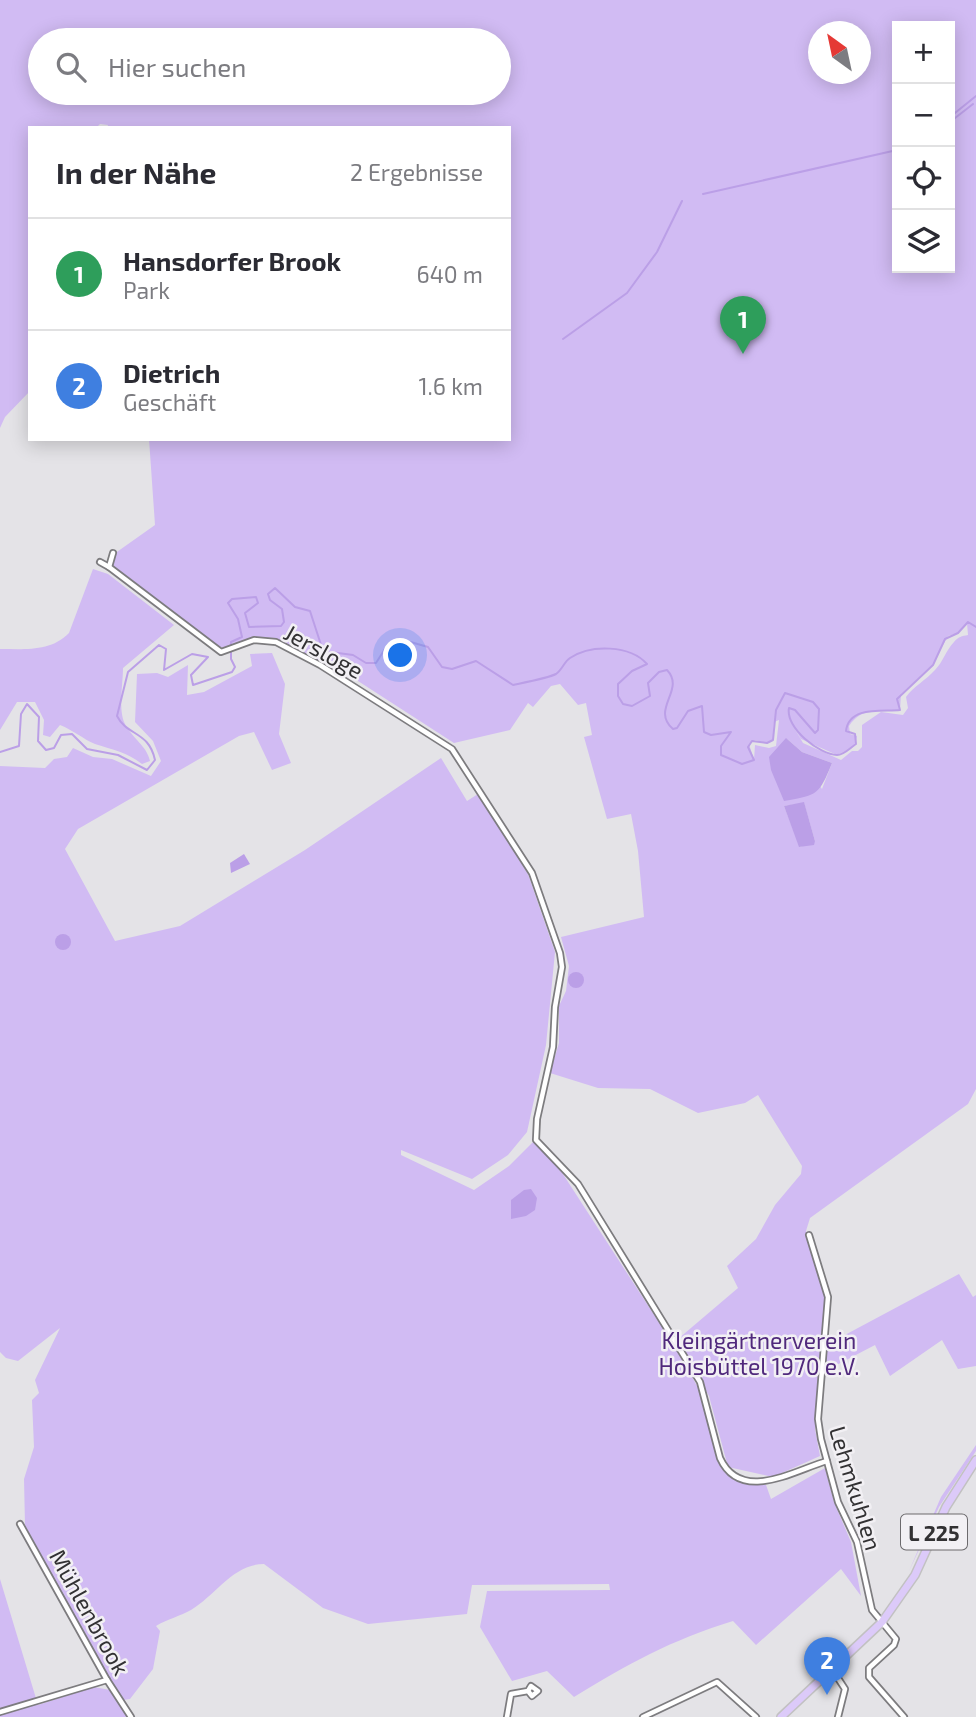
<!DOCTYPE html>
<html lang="de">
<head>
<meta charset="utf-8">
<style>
	body { margin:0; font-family:"Exo 2",sans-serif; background:#f2f2f3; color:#2b2b33 }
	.controls { position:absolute; right:21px; top:21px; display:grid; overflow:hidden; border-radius:0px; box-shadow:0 4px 18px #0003 }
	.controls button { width:63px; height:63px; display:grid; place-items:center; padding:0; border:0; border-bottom:2px solid #e1e1e2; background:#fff; color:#2b2b33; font:35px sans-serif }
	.compass { position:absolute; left:808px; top:21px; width:63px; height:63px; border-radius:50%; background:#fff; box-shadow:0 4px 18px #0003; rotate:327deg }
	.you { position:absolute; left:401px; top:656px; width:24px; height:24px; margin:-18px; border:5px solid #fff; border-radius:50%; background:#1a73e8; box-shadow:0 0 0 10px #1a73e833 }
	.badge { display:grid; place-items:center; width:46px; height:46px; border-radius:50%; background:#db2777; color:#fff; font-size:23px; font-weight:700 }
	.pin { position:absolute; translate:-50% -58px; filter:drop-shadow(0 2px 4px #0008) }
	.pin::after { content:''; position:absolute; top:37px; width:24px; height:21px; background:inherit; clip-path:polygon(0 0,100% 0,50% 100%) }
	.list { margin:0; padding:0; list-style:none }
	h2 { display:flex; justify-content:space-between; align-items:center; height:91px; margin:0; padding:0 28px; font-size:30px }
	h2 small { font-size:23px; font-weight:400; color:#7c7c81 }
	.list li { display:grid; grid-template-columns:46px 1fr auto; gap:21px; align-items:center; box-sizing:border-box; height:112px; padding:0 28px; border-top:2px solid #e1e1e2 }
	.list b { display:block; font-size:26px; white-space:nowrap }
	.list p { margin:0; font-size:23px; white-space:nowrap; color:#7c7c81 }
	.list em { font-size:23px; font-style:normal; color:#7c7c81 }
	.icon { flex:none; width:38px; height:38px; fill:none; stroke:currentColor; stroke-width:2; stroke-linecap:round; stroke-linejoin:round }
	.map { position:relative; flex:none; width:976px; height:1717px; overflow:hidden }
	.search { position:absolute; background:#fff; box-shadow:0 4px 18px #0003; left:28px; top:28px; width:483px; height:77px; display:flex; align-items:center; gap:18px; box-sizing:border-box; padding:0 24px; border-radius:38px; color:#7c7c81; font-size:26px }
	.panel { position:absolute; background:#fff; box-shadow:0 4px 18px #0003; left:28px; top:126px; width:483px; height:315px; border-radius:0px }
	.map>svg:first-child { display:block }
</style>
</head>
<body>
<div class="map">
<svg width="976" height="1717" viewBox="0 0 976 1717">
	<rect width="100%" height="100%" fill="#e4e3e7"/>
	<g fill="#d1bbf3" fill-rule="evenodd">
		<path d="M 0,0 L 976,0 L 976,1089 L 968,1104 L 810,1218 L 806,1231 L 827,1305 L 815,1429 L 820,1456 L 773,1477 L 728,1467 L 709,1396 L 678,1339 L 738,1288 L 727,1266 L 756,1239 L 775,1205 L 801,1174 L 802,1166 L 758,1095 L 745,1103 L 698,1113 L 650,1089 L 598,1088 L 550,1073 L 559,1043 L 559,1006 L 566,991 L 569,966 L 561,937 L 644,917 L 638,851 L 631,814 L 607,819 L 584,737 L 592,735 L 586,703 L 578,705 L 560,684 L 551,686 L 533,707 L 528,703 L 510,730 L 454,743 L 358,681 L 274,638 L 254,637 L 228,648 L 219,647 L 157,603 L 112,565 L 114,554 L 155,525 L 149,439 L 509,439 L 509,128 L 107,128 L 108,125 L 100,124 L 96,128 L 30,128 L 30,391 L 5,417 L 0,428 ZM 897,26 L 950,26 L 950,268 L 897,268 ZM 818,32 L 860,32 L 860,74 L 818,74 ZM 40,40 L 499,40 L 499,93 L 40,93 ZM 967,623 L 968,635 C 962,636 958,637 954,642 C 946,650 943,662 935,670 C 926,680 914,686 906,697 L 908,708 L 903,715 L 881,712 L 862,725 L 862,747 L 858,751 L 852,751 L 841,760 L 803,743 L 789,719 L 801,739 L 837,755 L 855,746 L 857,736 L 850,734 L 849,726 C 862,706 881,712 900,710 L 901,694 L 932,665 L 948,636 L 958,633 ZM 779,720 L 776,746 L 769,748 L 755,745 L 754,760 L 749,744 L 755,740 L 767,743 L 773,740 L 774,722 ZM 786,738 L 802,752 L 832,763 L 822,789 ZM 804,803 L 815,841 L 800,847 L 784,806 Z"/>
		<path d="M 93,569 L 108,574 L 174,625 L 123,668 C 123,684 118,710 125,724 C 132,738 147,746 150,761 L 142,764 C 127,752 113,750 95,744 C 83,739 73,730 60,725 L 50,737 L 43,735 L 44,720 L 35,702 L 17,702 L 0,730 L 0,649 C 24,649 51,652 69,633 Z"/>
		<path d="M 272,653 L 285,684 L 279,734 L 291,763 L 272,770 L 254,732 L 239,736 L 78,829 L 65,849 L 115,941 L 180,926 L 305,850 L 441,758 L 467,801 L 478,794 L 528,874 L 555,952 L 546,1045 L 527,1132 L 508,1155 L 472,1179 L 401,1150 L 401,1155 L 474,1190 L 509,1166 L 533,1142 L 559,1168 L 682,1358 L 704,1399 L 720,1466 L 731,1477 L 766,1485 L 771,1499 L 825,1468 L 834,1502 L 851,1542 L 861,1596 L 841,1569 L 756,1645 L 733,1621 C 669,1641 630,1663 574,1697 L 547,1671 L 512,1681 L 480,1627 L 487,1591 L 610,1590 L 609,1584 L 472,1585 L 467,1614 L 368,1624 L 323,1608 L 264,1564 C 233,1564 216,1595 191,1610 C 181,1616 167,1619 156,1626 L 160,1631 L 153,1669 L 130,1699 L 123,1700 L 115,1695 L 25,1525 L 24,1479 L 34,1447 L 32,1400 L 39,1393 L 35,1380 L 60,1328 L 18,1361 L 6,1358 L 0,1352 L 0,766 L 45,768 L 54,759 L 67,757 L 73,748 L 93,757 L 112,759 L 151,776 L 161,761 L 153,741 L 135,722 L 137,674 L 157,673 L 168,677 L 188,665 L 187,695 L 204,692 L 252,666 L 250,654 Z"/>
		<path d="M 959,1274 L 973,1297 L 976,1295 L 976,1366 L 958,1369 L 942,1340 L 890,1376 L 875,1345 L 825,1371 L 828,1344 Z"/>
		<path d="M 976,1445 L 976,1451 L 939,1507 L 909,1571 L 941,1497 Z"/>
		<path d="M 0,1579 L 38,1705 L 94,1687 L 110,1690 L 128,1717 L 0,1717 Z"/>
	</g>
	<g fill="#bb9fe7">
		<path d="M 786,738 L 802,752 L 832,763 C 819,795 818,795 784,801 L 771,770 L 769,757 Z"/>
		<path d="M 804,802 L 815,841 L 814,845 L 799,847 L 784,806 Z"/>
		<path d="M 244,854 L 250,864 L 231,873 L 230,863 Z"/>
		<circle cx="63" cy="942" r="8"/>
		<circle cx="576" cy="980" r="8"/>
		<path d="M 531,1189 L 537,1198 L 535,1210 L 526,1216 L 511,1219 L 511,1200 L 524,1190 Z"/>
	</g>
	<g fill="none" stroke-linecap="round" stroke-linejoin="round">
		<g stroke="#bb9fe7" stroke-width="2">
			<path d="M 950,117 L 976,96"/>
			<path d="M 950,122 L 973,104"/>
			<path d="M 703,194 L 897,150"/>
			<path d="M 563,339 L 627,293 L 657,252 L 682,201"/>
			<path d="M 0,752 L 19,746 L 21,714 L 27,704 L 39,717 L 38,741 L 46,750 L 54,748 L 61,735 L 72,734 L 87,749 L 118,755 L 147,770 L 155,760 C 149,731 127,736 117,716 L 128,672 L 159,645 L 166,649 L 164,670 L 192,654 L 208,657 L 191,675 L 193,685 L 232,672 L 235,667 L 231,659 L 231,642 L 242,637 L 238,619 L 228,603 L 232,599 L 256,597 L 258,603 L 245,613 L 249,627 L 281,626 L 284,622 L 282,609 L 270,600 L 268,594 L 275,588 L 295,607 L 310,611 L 323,651 L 353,655 L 366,663 L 376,663 L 388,644 L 407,641 L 428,647 L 442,667 L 452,669 L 476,661 L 513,685 C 522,683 548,678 556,674 C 562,670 564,662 570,658 C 591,644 630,645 647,664 L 632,671 L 618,684 L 618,696 L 623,704 L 632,706 L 650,696 L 648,683 L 659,672 L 667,670 C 686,690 650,709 673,729 L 677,728 L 688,711 L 702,706 L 704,732 L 711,735 L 731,732 L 721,746 L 721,755 L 742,764 L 754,760 L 748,747 L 752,741 L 767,743 L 773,740 L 776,710 L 785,693 L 813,702 L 819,709 L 818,730 L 815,733 L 795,710 L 789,708 C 785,728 820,755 837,755 C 844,755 851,747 856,744 L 855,734 L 846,731 C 849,705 884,712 900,710 L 897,699 L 933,665 L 945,639 L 958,633 L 968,622 L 976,627"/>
		</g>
		<g stroke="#7d7c7f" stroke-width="8">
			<g id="street">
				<path d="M 113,553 L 109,567 L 221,652 L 254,640 L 276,642 L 320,665 L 452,749 L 532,873 L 560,953 L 562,967 L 555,1007 L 553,1047 L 537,1119 L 536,1140 L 578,1184 L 700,1382 L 720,1458 C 741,1504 795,1470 827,1461"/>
				<path d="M 100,562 L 109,567"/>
				<path d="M 809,1235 L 828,1297 L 818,1419 L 821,1439 L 838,1502 L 857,1542 L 872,1610 L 896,1639 L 894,1645 L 869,1668 L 869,1677 L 904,1717"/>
				<path d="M 20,1524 L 107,1680 L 131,1717"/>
				<path d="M 832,1669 L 845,1689 L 838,1717"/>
				<path d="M 0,1712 L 107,1680"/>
				<path d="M 507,1717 L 511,1694 L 528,1691 L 531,1686 L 538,1691 L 532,1696 L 528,1691"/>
				<path d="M 643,1717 L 717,1682 L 756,1717"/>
			</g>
		</g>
		<g stroke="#c2c1c2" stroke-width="10">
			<path id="primary" d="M 781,1717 L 882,1622 L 915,1575 L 946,1507 L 976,1460"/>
		</g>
		<use href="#street" stroke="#fff" stroke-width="4.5"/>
		<use href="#primary" stroke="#dccaf9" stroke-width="7"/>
	</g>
	<g text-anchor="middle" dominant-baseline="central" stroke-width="5" stroke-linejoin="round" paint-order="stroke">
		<rect fill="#f2f0f4" stroke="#6c6a6d" stroke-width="2" x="901" y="1514.5" width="66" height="35" rx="5"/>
		<g font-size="21" font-weight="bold" fill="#323133">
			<text x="934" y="1532">L 225</text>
		</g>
		<g font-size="23" fill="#323133" stroke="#f2f0f4">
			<text transform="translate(324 651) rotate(29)">Jersloge</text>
			<text transform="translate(856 1488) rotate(73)">Lehmkuhlen</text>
			<text transform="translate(90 1612) rotate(61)">Mühlenbrook</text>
		</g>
		<g font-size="23" fill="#50297c" stroke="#f2f0f4">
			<text x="759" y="1340">Kleingärtnerverein<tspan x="759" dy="26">Hoisbüttel 1970 e.V.</tspan></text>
		</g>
	</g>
</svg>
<div class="controls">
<button>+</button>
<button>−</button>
<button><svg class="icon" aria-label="locate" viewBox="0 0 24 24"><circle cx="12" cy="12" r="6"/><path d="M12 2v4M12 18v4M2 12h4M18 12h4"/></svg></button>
<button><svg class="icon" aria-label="layers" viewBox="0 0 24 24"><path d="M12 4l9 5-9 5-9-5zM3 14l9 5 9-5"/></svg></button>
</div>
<svg class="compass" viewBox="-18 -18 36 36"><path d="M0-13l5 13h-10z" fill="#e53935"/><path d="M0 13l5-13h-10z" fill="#7c7c81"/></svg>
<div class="you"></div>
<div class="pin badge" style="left:743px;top:354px;background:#2e9e5b">1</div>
<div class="pin badge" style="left:827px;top:1695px;background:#3f7fe0">2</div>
<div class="search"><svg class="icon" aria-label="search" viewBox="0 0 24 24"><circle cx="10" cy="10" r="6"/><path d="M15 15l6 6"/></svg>Hier suchen</div>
<section class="panel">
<h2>In der Nähe<small>2 Ergebnisse</small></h2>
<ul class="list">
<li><span class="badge" style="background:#2e9e5b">1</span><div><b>Hansdorfer Brook</b><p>Park</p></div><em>640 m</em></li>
<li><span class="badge" style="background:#3f7fe0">2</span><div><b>Dietrich</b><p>Geschäft</p></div><em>1.6 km</em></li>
</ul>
</section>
</div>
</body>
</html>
